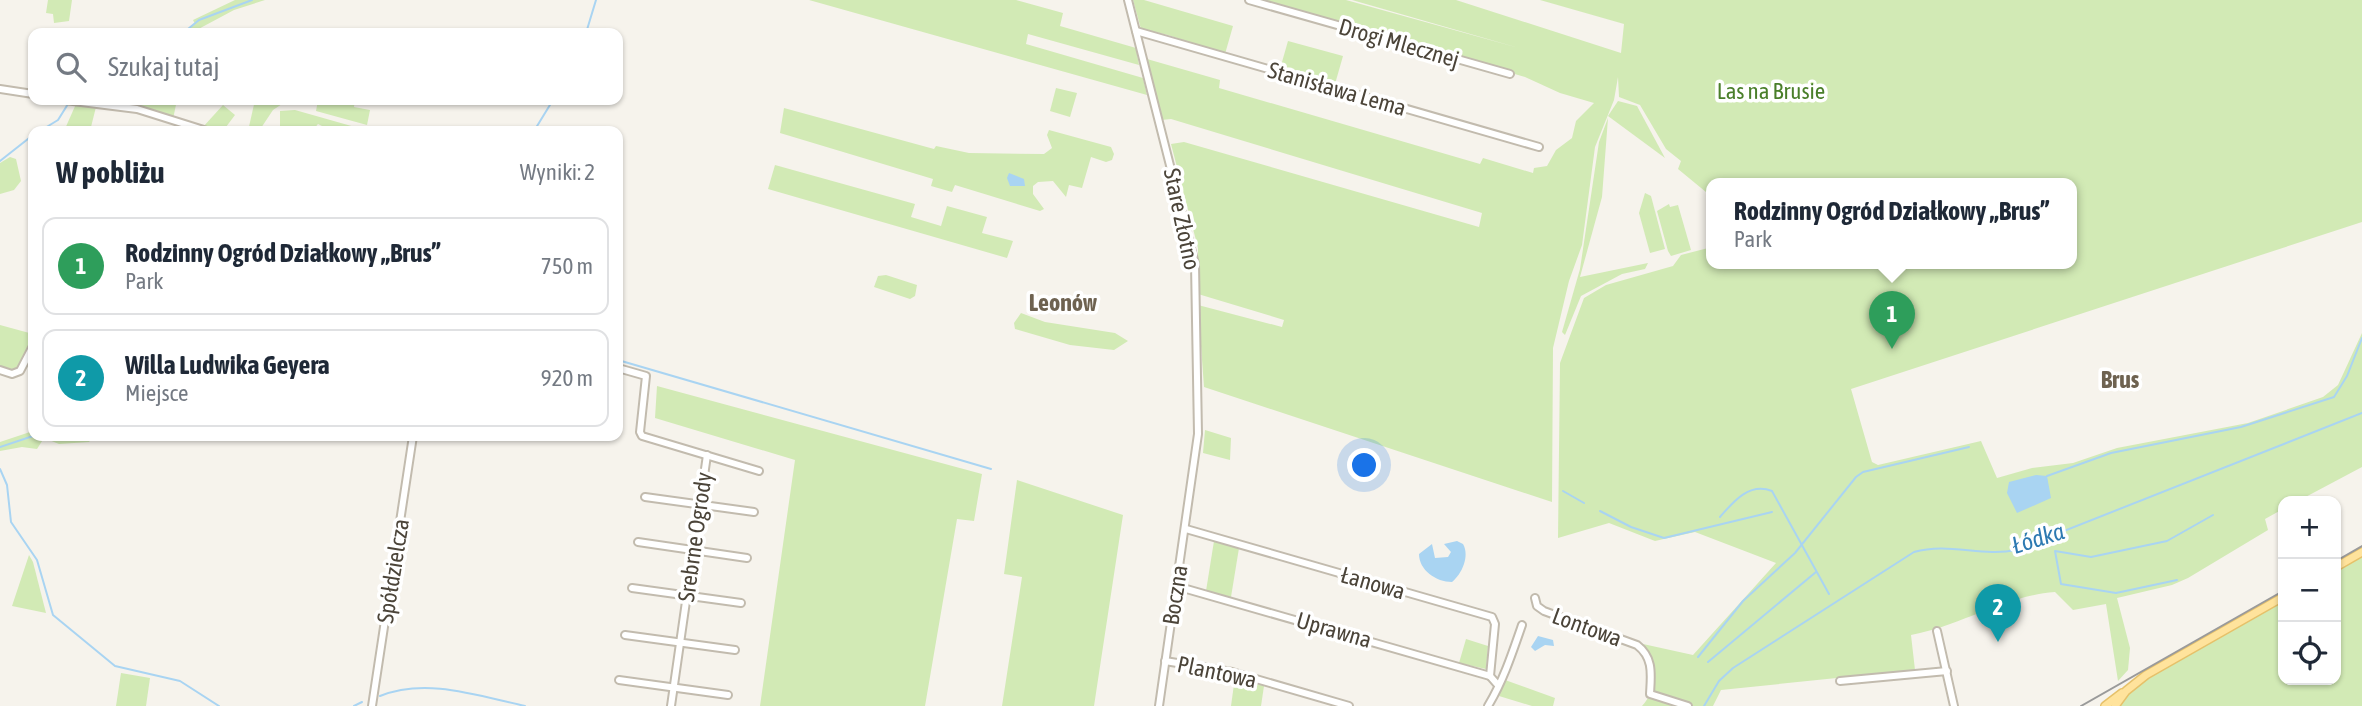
<!DOCTYPE html>
<html lang="pl">
<head>
<meta charset="utf-8">
<style>
	body { margin:0; font-family:"Asap Condensed",sans-serif; background:#f2f2f3; color:#1f2937 }
	.controls { position:absolute; right:21px; bottom:21px; display:grid; overflow:hidden; border-radius:14px; box-shadow:0 2px 5px #0004 }
	.controls button { width:63px; height:63px; display:grid; place-items:center; padding:0; border:0; border-bottom:2px solid #e0e1e3; background:#fff; color:#1f2937; font:35px sans-serif }
	.you { position:absolute; left:1365px; top:466px; width:24px; height:24px; margin:-18px; border:5px solid #fff; border-radius:50%; background:#1a73e8; box-shadow:0 0 0 10px #1a73e833 }
	.badge { display:grid; place-items:center; width:46px; height:46px; border-radius:50%; background:#7c3aed; color:#fff; font-size:23px; font-weight:700 }
	.pin { position:absolute; translate:-50% -58px; filter:drop-shadow(0 2px 4px #0008) }
	.pin::after { content:''; position:absolute; top:37px; width:24px; height:21px; background:inherit; clip-path:polygon(0 0,100% 0,50% 100%) }
	.popup { position:absolute; left:1706px; top:178px; width:371px; height:91px; box-sizing:border-box; display:grid; place-content:center; border-radius:14px; background:#fff; filter:drop-shadow(0 2px 5px #0005); font-size:23px; white-space:nowrap; color:#747a83 }
	.popup b { font-size:26px; color:#1f2937 }
	.popup::after { content:''; position:absolute; left:50%; top:100%; margin-left:-14px; border:14px solid transparent; border-top-color:#fff }
	.list { margin:0; padding:0; list-style:none }
	h2 { display:flex; justify-content:space-between; align-items:center; height:91px; margin:0; padding:0 28px; font-size:30px }
	h2 small { font-size:23px; font-weight:400; color:#747a83 }
	.list li { display:grid; grid-template-columns:46px 1fr auto; gap:21px; align-items:center; box-sizing:border-box; height:98px; margin:0 14px 14px; padding:0 14px; border:2px solid #e0e1e3; border-radius:14px }
	.list b { display:block; font-size:26px; white-space:nowrap }
	.list p { margin:0; font-size:23px; white-space:nowrap; color:#747a83 }
	.list em { font-size:23px; font-style:normal; color:#747a83 }
	.icon { flex:none; width:38px; height:38px; fill:none; stroke:currentColor; stroke-width:2; stroke-linecap:round; stroke-linejoin:round }
	.map { position:relative; flex:none; width:2362px; height:706px; overflow:hidden }
	.search { position:absolute; background:#fff; box-shadow:0 2px 5px #0004; left:28px; top:28px; width:595px; height:77px; display:flex; align-items:center; gap:18px; box-sizing:border-box; padding:0 24px; border-radius:14px; color:#747a83; font-size:26px }
	.panel { position:absolute; background:#fff; box-shadow:0 2px 5px #0004; left:28px; top:126px; width:595px; height:315px; border-radius:14px }
	.map>svg:first-child { display:block }
</style>
</head>
<body>
<div class="map">
<svg width="2362" height="706" viewBox="0 0 2362 706">
	<rect width="100%" height="100%" fill="#f6f3ec"/>
	<g fill="#d2eab5">
		<path d="M 48,0 L 72,0 L 69,21 L 54,23 L 53,14 L 46,13 Z"/>
		<path d="M 235,0 L 265,0 L 234,10 L 191,33 L 182,33 L 195,24 L 193,20 Z"/>
		<path d="M 809,0 L 1016,0 L 1063,13 L 1060,26 L 1136,48 L 1139,65 L 1028,34 L 1026,44 L 1143,78 L 1147,95 Z"/>
		<path d="M 1133,0 L 1144,0 L 1233,26 L 1225,54 L 1168,35 L 1141,29 Z"/>
		<path d="M 1259,0 L 1346,0 L 1519,48 L 1352,0 L 1456,0 L 1621,53 L 1624,24 L 1540,0 L 2362,0 L 2362,222 L 1851,389 L 1872,462 L 1878,465 L 1981,441 L 1997,478 L 2032,468 L 2073,463 L 2117,448 L 2248,423 L 2323,397 L 2338,385 L 2362,333 L 2362,467 L 2298,501 L 2283,501 L 2283,509 L 2265,519 L 2268,530 L 2188,578 L 2172,585 L 2117,598 L 2130,648 L 2128,670 L 2118,681 L 2106,604 L 2073,610 L 2055,592 C 2004,596 1961,626 1911,635 L 1915,670 L 1721,690 L 1713,706 L 1642,706 C 1658,689 1657,661 1643,644 L 1693,655 L 1776,563 L 1695,532 L 1655,541 L 1609,523 L 1558,538 L 1560,363 L 1584,298 L 1606,285 L 1673,266 L 1681,255 L 1712,247 L 1712,263 L 2072,263 L 2072,183 L 1712,183 L 1712,197 L 1678,169 L 1681,161 L 1666,149 L 1640,105 L 1619,97 L 1618,77 L 1614,100 L 1595,147 L 1582,245 L 1569,281 L 1553,348 L 1552,502 L 1204,387 L 1198,305 L 1282,327 L 1284,320 L 1198,294 L 1198,248 L 1171,144 L 1184,142 L 1479,227 L 1482,213 L 1171,119 L 1161,120 L 1147,59 L 1220,80 L 1219,88 L 1480,164 L 1483,158 L 1533,173 L 1534,168 L 1547,166 L 1556,150 L 1572,138 L 1576,121 L 1594,103 L 1560,93 L 1525,77 Z"/>
		<path d="M 1288,41 L 1343,56 L 1335,84 L 1280,69 Z"/>
		<path d="M 1056,88 L 1077,93 L 1070,117 L 1050,111 Z"/>
		<path d="M 73,100 L 177,100 L 173,119 Z"/>
		<path d="M 255,100 L 288,100 L 273,110 L 259,131 L 248,131 Z"/>
		<path d="M 318,100 L 355,100 L 354,107 L 370,110 L 367,125 L 316,111 Z"/>
		<path d="M 1618,101 L 1637,106 L 1665,158 L 1608,116 Z"/>
		<path d="M 76,104 L 96,107 L 90,131 L 64,131 Z"/>
		<path d="M 223,105 L 235,115 L 223,131 L 210,131 L 203,127 Z"/>
		<path d="M 784,108 L 934,149 L 936,146 L 969,153 L 1044,154 L 1052,148 L 1047,135 L 1049,130 L 1111,147 L 1114,154 L 1112,160 L 1106,162 L 1091,157 L 1082,188 L 1069,185 L 1066,197 L 1053,181 L 1038,182 L 1033,186 L 1033,194 L 1044,209 L 1040,211 L 955,185 L 952,192 L 931,186 L 933,179 L 780,133 Z"/>
		<path d="M 295,110 L 369,131 L 322,131 L 322,126 L 318,124 L 312,131 L 280,131 L 280,111 Z"/>
		<path d="M 1608,118 L 1602,197 L 1580,277 L 1648,263 L 1645,269 L 1622,274 L 1581,296 L 1565,335 L 1562,332 L 1580,269 L 1599,142 Z"/>
		<path d="M 10,157 L 16,159 L 21,181 L 14,190 L 0,194 L 0,163 Z"/>
		<path d="M 775,165 L 915,204 L 911,217 L 941,226 L 947,206 L 987,217 L 982,233 L 1013,241 L 1007,258 L 768,189 Z"/>
		<path d="M 1645,193 L 1651,196 L 1665,249 L 1650,253 L 1639,213 Z"/>
		<path d="M 1669,204 L 1670,207 L 1678,205 L 1691,250 L 1671,256 L 1668,251 L 1657,211 Z"/>
		<path d="M 886,275 L 917,285 L 915,296 L 910,299 L 874,287 L 878,276 Z"/>
		<path d="M 1021,313 L 1045,322 L 1115,333 L 1128,341 L 1114,350 L 1070,345 L 1015,329 L 1014,323 Z"/>
		<path d="M 0,325 L 33,334 L 33,340 L 17,370 L 0,368 Z"/>
		<path d="M 657,386 L 982,474 L 974,521 L 957,519 L 925,706 L 760,706 L 795,460 L 655,418 Z"/>
		<path d="M 1205,430 L 1231,438 L 1230,460 L 1203,453 Z"/>
		<path d="M 33,431 L 33,436 L 92,438 L 89,442 L 59,444 L 44,438 L 37,449 L 22,447 L 0,451 L 0,442 Z"/>
		<path d="M 1017,480 L 1123,515 L 1094,706 L 1002,706 L 1022,577 L 1004,574 Z"/>
		<path d="M 1214,541 L 1239,548 L 1231,597 L 1206,591 Z"/>
		<path d="M 29,555 L 33,562 L 46,613 L 12,606 Z"/>
		<path d="M 2362,556 L 2362,706 L 2118,706 C 2142,670 2242,624 2283,600 L 2283,680 L 2336,680 L 2336,571 Z"/>
		<path d="M 1466,639 L 1488,646 L 1486,669 L 1459,663 Z"/>
		<path d="M 121,673 L 150,678 L 146,706 L 116,706 Z"/>
		<path d="M 1235,677 L 1264,686 L 1261,706 L 1231,706 Z"/>
		<path d="M 1505,680 L 1555,698 L 1553,706 L 1532,706 L 1499,696 Z"/>
	</g>
	<g fill="#a9d4f2">
		<path d="M 1009,173 L 1024,179 L 1025,186 L 1010,186 L 1007,178 Z"/>
		<path d="M 2036,475 L 2047,476 L 2051,498 L 2017,513 L 2007,493 L 2009,482 Z"/>
		<path d="M 1457,541 L 1463,544 C 1470,556 1462,574 1452,582 C 1436,582 1419,570 1419,554 L 1432,544 L 1435,558 L 1448,557 L 1451,552 L 1444,544 Z"/>
		<path d="M 1538,636 L 1553,640 L 1554,646 L 1545,645 L 1535,651 L 1531,647 Z"/>
	</g>
	<g fill="none" stroke-linecap="round" stroke-linejoin="round">
		<g stroke="#a9d4f2" stroke-width="2">
			<path d="M 188,29 L 199,20 L 252,0"/>
			<path d="M 182,33 L 184,31"/>
			<path d="M 586,33 L 596,0"/>
			<path d="M 40,131 L 58,120 L 68,104"/>
			<path d="M 534,131 L 553,100"/>
			<path d="M 0,161 L 33,135"/>
			<path d="M 618,360 L 991,469"/>
			<path d="M 0,447 L 33,436"/>
			<path d="M 0,469 L 7,485 L 11,522 L 37,560 L 53,615 L 115,666 L 180,681 L 219,706"/>
			<path d="M 2047,476 L 2111,453 L 2241,427 L 2334,397 L 2347,376 L 2362,338"/>
			<path d="M 1563,491 L 1584,503"/>
			<path d="M 1600,511 L 1631,527 L 1664,538 L 1772,512"/>
			<path d="M 1720,517 C 1733,502 1749,482 1772,491 L 1829,594"/>
			<path d="M 2177,580 L 2116,593 L 2061,584 L 2055,551 L 2091,557 L 2167,541 L 2213,515"/>
			<path d="M 1698,657 L 1743,601 L 1795,553 L 1856,477 L 1863,472 L 1969,447"/>
			<path d="M 1708,662 L 1816,572"/>
			<path d="M 380,696 C 426,677 479,696 525,706"/>
			<path d="M 354,706 L 362,702"/>
			<path d="M 1704,706 L 1719,681 L 1733,668 L 1914,552 C 1948,542 1982,557 2016,550 L 2362,413"/>
		</g>
		<g stroke="#c2bbae" stroke-width="10">
			<g id="minor">
				<path d="M 1128,0 L 1195,264 L 1198,434 L 1159,706"/>
				<path d="M 1249,0 L 1510,74"/>
				<path d="M 1136,31 L 1539,147"/>
				<path d="M 0,89 L 33,94"/>
				<path d="M 65,100 L 137,109 L 207,131"/>
				<path d="M 618,368 L 646,376 L 640,432 L 642,436 L 759,471"/>
				<path d="M 0,370 L 12,374 L 20,371 L 33,346"/>
				<path d="M 645,497 L 754,512"/>
				<path d="M 1186,529 L 1492,617 L 1495,624 L 1490,676 L 1497,684"/>
				<path d="M 638,542 L 747,558"/>
				<path d="M 1176,586 L 1490,676"/>
				<path d="M 632,588 L 741,603"/>
				<path d="M 1535,598 L 1537,606 L 1544,611 L 1637,645 C 1654,658 1651,675 1650,694 L 1688,706"/>
				<path d="M 1937,631 L 1954,706"/>
				<path d="M 625,635 L 735,650"/>
				<path d="M 1165,661 L 1232,672 L 1349,706"/>
				<path d="M 619,680 L 728,695"/>
				<path d="M 1840,681 L 1947,671"/>
				<path d="M 372,706 L 413,436"/>
				<path d="M 671,706 L 707,455"/>
				<path d="M 1488,706 C 1503,681 1512,654 1522,625"/>
			</g>
		</g>
		<g stroke="#e6c16a" stroke-width="10">
			<g id="major">
				<path d="M 2336,567 L 2362,552"/>
				<path d="M 2105,706 L 2122,693"/>
				<path d="M 2115,706 L 2126,691 L 2146,675 L 2283,597"/>
			</g>
		</g>
		<use href="#minor" stroke="#fff" stroke-width="6"/>
		<use href="#major" stroke="#ffe39c" stroke-width="7"/>
		<g stroke="#9a9a9a" stroke-width="2">
			<path d="M 2336,561 L 2362,546"/>
			<path d="M 2081,706 L 2283,591"/>
		</g>
	</g>
	<g text-anchor="middle" dominant-baseline="central" stroke-width="7" stroke-linejoin="round" paint-order="stroke">
		<g font-size="23" fill="#4b4439" stroke="#fff">
			<text transform="translate(1399 43) rotate(16)">Drogi Mlecznej</text>
			<text transform="translate(1337 89) rotate(16)">Stanisława Lema</text>
			<text transform="translate(1182 219) rotate(78)">Stare Złotno</text>
			<text transform="translate(695 537) rotate(-82)">Srebrne Ogrody</text>
			<text transform="translate(393 571) rotate(-81)">Spółdzielcza</text>
			<text transform="translate(1373 583) rotate(16)">Łanowa</text>
			<text transform="translate(1175 595) rotate(-81)">Boczna</text>
			<text transform="translate(1587 627) rotate(20)">Lontowa</text>
			<text transform="translate(1334 630) rotate(16)">Uprawna</text>
			<text transform="translate(1217 672) rotate(12)">Plantowa</text>
		</g>
		<g font-size="23" fill="#4a7f2a" stroke="#fff">
			<text x="1771" y="91">Las na Brusie</text>
		</g>
		<g font-size="24" font-weight="bold" fill="#6e6250" stroke="#fff">
			<text x="1063" y="302">Leonów</text>
			<text x="2120" y="379">Brus</text>
		</g>
		<g font-size="24" font-style="italic" fill="#2e7ab2" stroke="#fff">
			<text transform="translate(2038 538) rotate(-17)">Łódka</text>
		</g>
	</g>
</svg>
<div class="controls">
<button>+</button>
<button>−</button>
<button><svg class="icon" aria-label="locate" viewBox="0 0 24 24"><circle cx="12" cy="12" r="6"/><path d="M12 2v4M12 18v4M2 12h4M18 12h4"/></svg></button>
</div>
<div class="you"></div>
<div class="pin badge" style="left:1892px;top:349px;background:#2e9e5b">1</div>
<div class="popup"><b>Rodzinny Ogród Działkowy „Brus”</b>Park</div>
<div class="pin badge" style="left:1998px;top:642px;background:#0f9aa8">2</div>
<div class="search"><svg class="icon" aria-label="search" viewBox="0 0 24 24"><circle cx="10" cy="10" r="6"/><path d="M15 15l6 6"/></svg>Szukaj tutaj</div>
<section class="panel">
<h2>W pobliżu<small>Wyniki: 2</small></h2>
<ul class="list">
<li><span class="badge" style="background:#2e9e5b">1</span><div><b>Rodzinny Ogród Działkowy „Brus”</b><p>Park</p></div><em>750 m</em></li>
<li><span class="badge" style="background:#0f9aa8">2</span><div><b>Willa Ludwika Geyera</b><p>Miejsce</p></div><em>920 m</em></li>
</ul>
</section>
</div>
</body>
</html>
